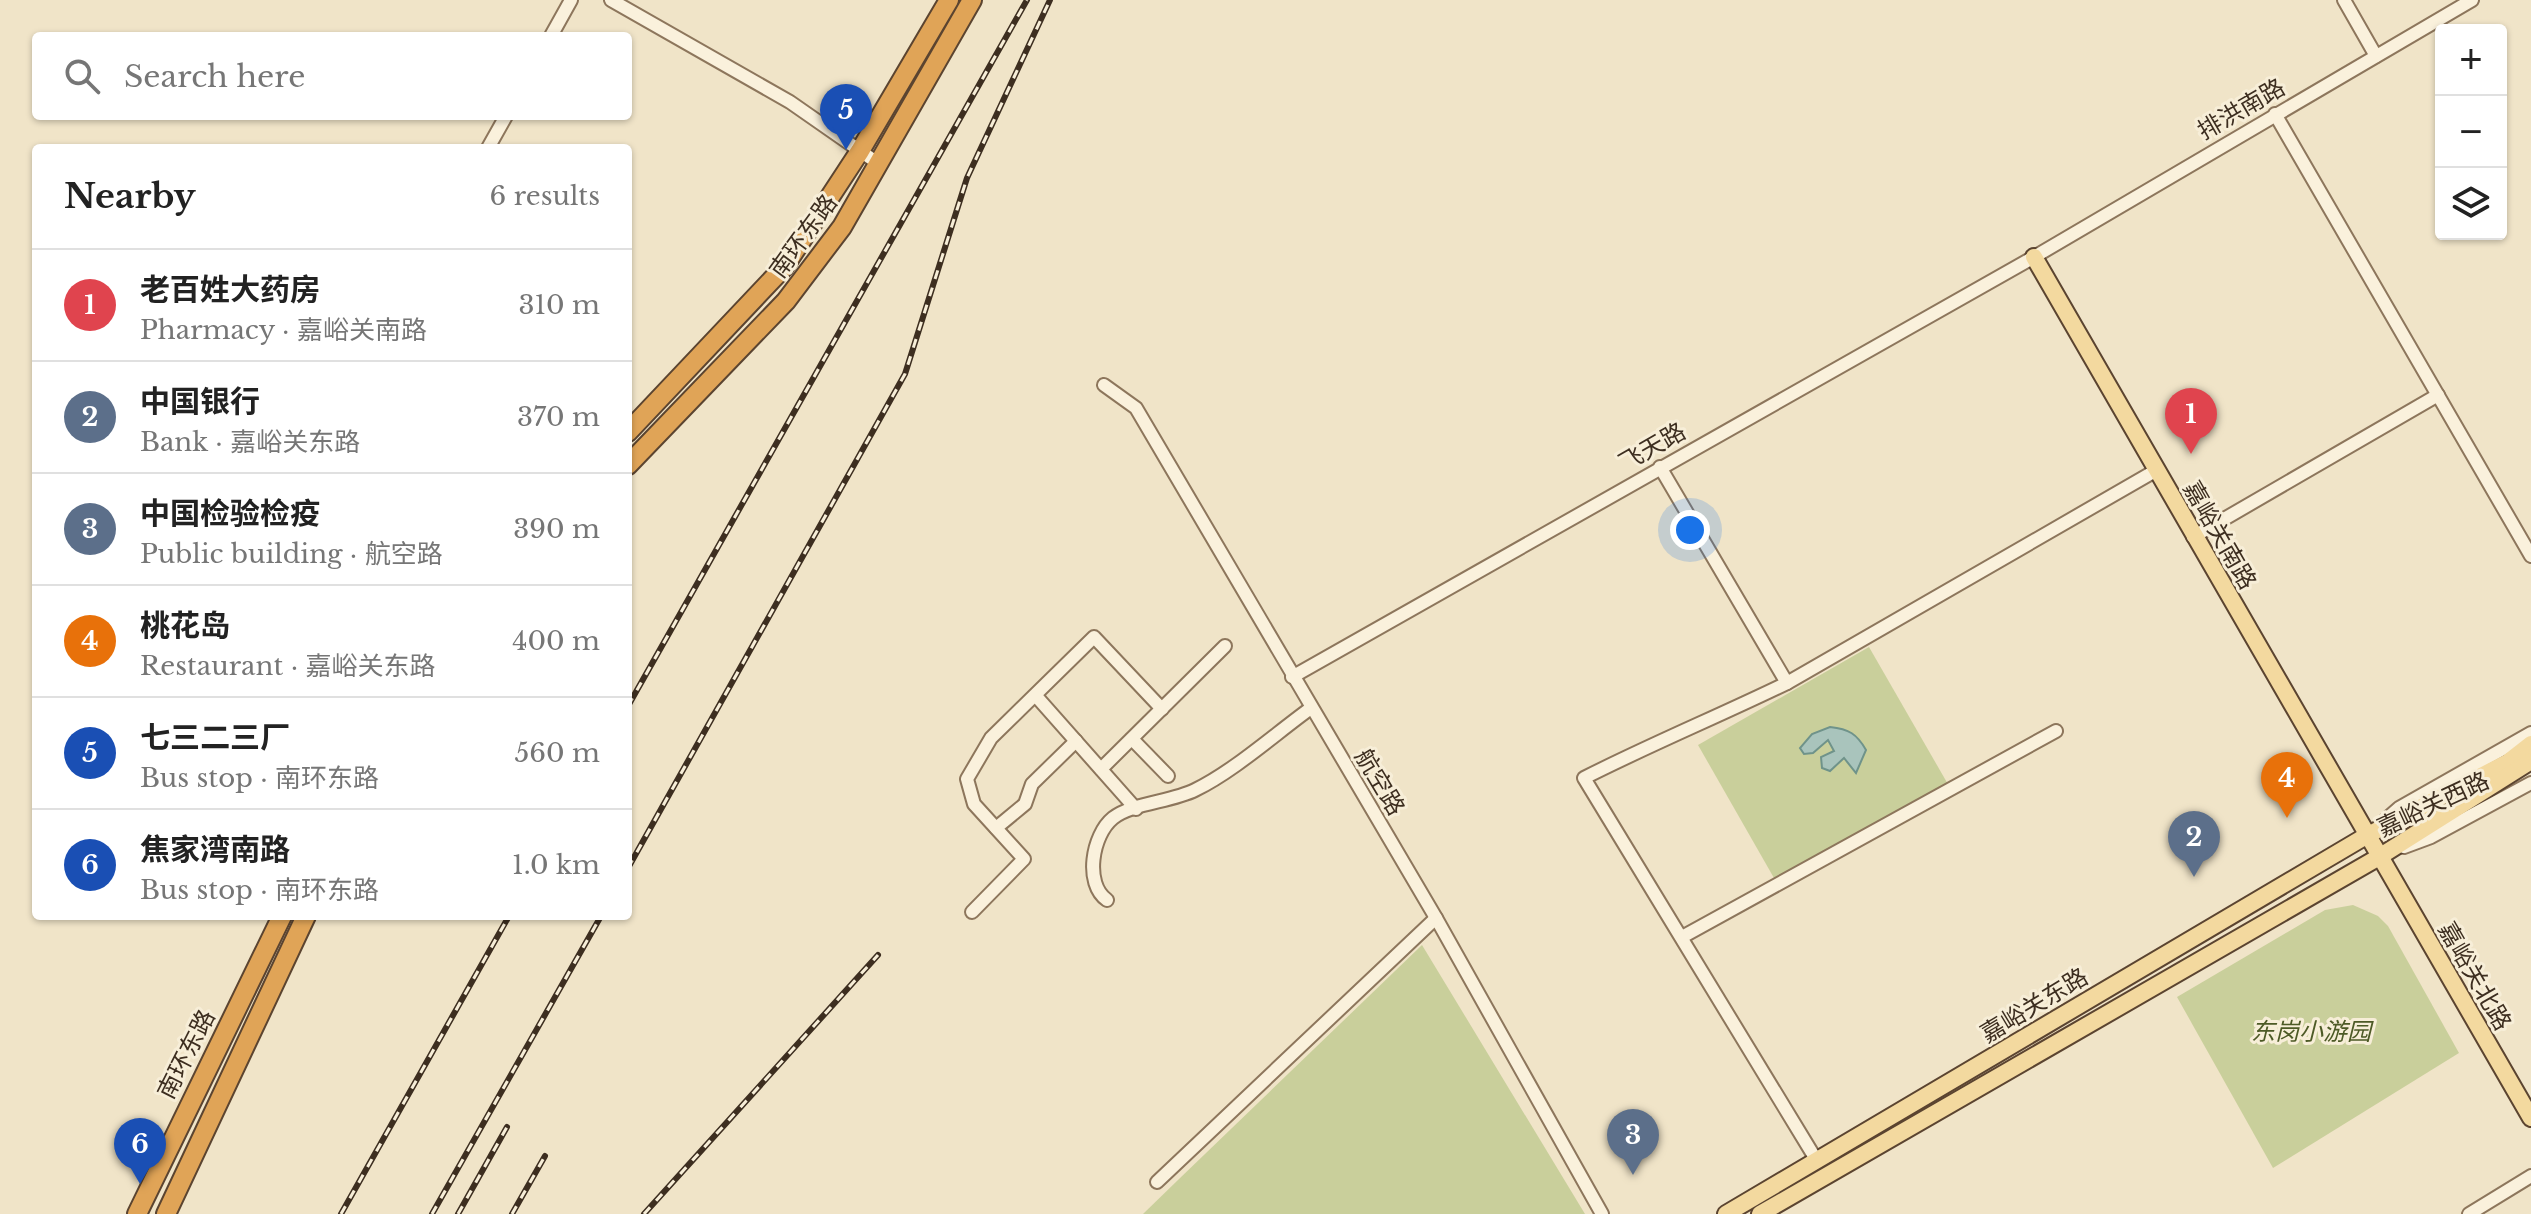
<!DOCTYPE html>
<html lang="en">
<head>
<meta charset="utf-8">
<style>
	body { margin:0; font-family:"Libre Baskerville","Noto Sans SC",serif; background:#f6f6f6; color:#222 }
	.controls { position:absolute; right:24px; top:24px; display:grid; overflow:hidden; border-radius:8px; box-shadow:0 2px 6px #0004 }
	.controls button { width:72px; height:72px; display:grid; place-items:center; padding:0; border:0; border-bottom:2px solid #e0e0e0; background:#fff; color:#222; font:40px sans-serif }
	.you { position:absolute; left:1690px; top:530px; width:28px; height:28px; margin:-20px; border:6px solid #fff; border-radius:50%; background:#1a73e8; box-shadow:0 0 0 12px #1a73e833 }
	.badge { display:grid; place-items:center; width:52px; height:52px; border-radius:50%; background:#0b8043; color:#fff; font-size:26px; font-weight:700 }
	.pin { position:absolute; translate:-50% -66px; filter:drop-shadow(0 2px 4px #0008) }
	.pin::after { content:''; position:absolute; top:42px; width:28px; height:24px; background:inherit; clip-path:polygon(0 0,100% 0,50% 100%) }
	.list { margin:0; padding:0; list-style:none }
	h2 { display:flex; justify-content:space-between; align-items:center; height:104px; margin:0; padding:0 32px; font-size:34px }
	h2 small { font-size:26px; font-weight:400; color:#767676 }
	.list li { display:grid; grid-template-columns:52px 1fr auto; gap:24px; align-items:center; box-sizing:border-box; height:112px; padding:0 32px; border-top:2px solid #e0e0e0 }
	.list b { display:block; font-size:30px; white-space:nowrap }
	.list p { margin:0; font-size:26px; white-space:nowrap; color:#767676 }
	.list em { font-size:26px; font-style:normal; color:#767676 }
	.icon { flex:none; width:44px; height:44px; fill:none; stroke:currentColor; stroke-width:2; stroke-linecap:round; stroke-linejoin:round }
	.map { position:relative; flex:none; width:2531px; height:1214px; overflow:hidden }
	.search { position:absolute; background:#fff; box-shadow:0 2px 6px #0004; left:32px; top:32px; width:600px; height:88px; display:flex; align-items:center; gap:20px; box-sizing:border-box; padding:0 28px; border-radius:8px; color:#767676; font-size:30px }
	.panel { position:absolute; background:#fff; box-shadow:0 2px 6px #0004; left:32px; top:144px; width:600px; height:776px; border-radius:8px }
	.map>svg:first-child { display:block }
</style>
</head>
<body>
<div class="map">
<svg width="2531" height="1214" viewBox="0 0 2531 1214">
	<rect width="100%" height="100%" fill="#f0e4c8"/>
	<g fill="#c9cf9b">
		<path d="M 1869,647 L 1949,786 L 1778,885 L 1698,745 Z"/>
		<path d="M 2353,905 L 2378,916 L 2388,926 L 2459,1053 L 2273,1168 L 2177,997 L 2325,910 Z"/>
		<path d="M 1422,945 L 1585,1214 L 1143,1214 L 1179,1179 Z"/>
	</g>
	<path fill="#a9c4bc" stroke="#6f938a" stroke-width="2" d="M 1830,727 C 1849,729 1857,734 1866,750 L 1856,773 L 1844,758 L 1830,771 L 1822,768 L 1821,757 L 1834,751 L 1828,740 L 1813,753 L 1804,754 L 1800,748 L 1812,734 Z"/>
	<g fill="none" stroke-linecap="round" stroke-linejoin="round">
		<g stroke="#8d765c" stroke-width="16">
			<g id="minor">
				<path d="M 611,0 L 790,102 L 879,164"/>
				<path d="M 2344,0 L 2376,56"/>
				<path d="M 551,36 L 571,0"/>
				<path d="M 2275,114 L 2531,556"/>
				<path d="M 488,148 L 506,116"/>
				<path d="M 1104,385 L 1136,408 L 1436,918 L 1602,1214"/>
				<path d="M 1660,467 L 1787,683 L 2155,471"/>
				<path d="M 2193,537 L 2438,395"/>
				<path d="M 1292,677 L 2034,257 L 2472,0"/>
				<path d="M 1787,683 C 1719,716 1651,744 1584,778 L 1817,1161"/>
				<path d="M 1036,696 L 1136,809"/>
				<path d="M 1132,739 L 1168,776"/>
				<path d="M 1101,769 L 1225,646"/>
				<path d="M 2383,822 L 2399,808 L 2531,733"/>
				<path d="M 996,828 L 1025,804 L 1032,784 L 1076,741"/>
				<path d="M 2404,847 L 2431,837 L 2531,783"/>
				<path d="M 1107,900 C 1084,884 1092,835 1113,818 C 1132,803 1171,802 1195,790 C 1234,771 1275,734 1311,708"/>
				<path d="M 972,912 L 1024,859 L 974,804 L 967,779 L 991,738 L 1094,637 L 1162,709"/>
				<path d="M 1682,937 L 2056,731"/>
				<path d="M 1157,1182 L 1436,918"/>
				<path d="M 2469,1214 L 2531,1176"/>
			</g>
		</g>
		<g stroke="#5b4430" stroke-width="20">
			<g id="major">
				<path d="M 2034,257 L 2531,1118"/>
				<path d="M 1726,1214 L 2366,836 L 2508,762 L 2531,744"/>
				<path d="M 1760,1214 L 2379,857 L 2531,761"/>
			</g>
		</g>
		<g stroke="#5b4430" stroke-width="22">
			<g id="highway">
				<path d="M 628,432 L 784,267 L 860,151 L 949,0"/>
				<path d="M 628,465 L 786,301 L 842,227 L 972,0"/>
				<path d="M 137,1214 L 282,916"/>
				<path d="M 166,1214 L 306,916"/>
			</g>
		</g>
		<use href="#minor" stroke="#faf1dc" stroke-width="12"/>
		<use href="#major" stroke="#f3d99f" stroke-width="16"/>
		<use href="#highway" stroke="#e0a457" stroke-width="18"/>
		<g stroke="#3d2e20" stroke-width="6">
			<g id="rail">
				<path d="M 628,706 L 1027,0"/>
				<path d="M 628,868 L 905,374 L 967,178 L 1050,0"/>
				<path d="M 341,1214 L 509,916"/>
				<path d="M 432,1214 L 601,916"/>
				<path d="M 458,1214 L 507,1127"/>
				<path d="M 512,1214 L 545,1156"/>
				<path d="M 644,1214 L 878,955"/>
			</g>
		</g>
		<use href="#rail" stroke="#f7eed8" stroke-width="3" stroke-dasharray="9" stroke-linecap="butt"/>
	</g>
	<g text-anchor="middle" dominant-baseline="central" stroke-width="6" stroke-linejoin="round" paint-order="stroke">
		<g font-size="24" fill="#3d2e20" stroke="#f7eed8">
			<text transform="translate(2241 109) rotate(-30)">排洪南路</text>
			<text transform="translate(803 236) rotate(-54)">南环东路</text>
			<text transform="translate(1652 447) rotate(-30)">飞天路</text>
			<text transform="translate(2220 535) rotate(60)">嘉峪关南路</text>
			<text transform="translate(1380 782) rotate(59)">航空路</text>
			<text transform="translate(2433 804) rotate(-25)">嘉峪关西路</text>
			<text transform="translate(2475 976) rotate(60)">嘉峪关北路</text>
			<text transform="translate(2034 1005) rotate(-31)">嘉峪关东路</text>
			<text transform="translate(186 1054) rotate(-63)">南环东路</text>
		</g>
		<g font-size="24" font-style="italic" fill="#4d5a26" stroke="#f7eed8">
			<text x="2311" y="1031">东岗小游园</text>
		</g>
	</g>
</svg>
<div class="controls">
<button>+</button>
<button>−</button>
<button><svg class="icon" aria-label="layers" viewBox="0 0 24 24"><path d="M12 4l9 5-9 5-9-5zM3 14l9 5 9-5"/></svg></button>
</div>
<div class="you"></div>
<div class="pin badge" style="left:2191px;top:454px;background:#e0444e">1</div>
<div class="pin badge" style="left:2194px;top:877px;background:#5c6f8a">2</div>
<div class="pin badge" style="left:1633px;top:1175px;background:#5c6f8a">3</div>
<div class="pin badge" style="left:2287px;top:818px;background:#e8710a">4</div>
<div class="pin badge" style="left:846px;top:150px;background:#1a4fb4">5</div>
<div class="pin badge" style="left:140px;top:1184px;background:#1a4fb4">6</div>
<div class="search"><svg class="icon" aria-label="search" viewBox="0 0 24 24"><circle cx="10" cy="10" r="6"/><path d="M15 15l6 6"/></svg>Search here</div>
<section class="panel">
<h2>Nearby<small>6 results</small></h2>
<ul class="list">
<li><span class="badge" style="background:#e0444e">1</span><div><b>老百姓大药房</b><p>Pharmacy · 嘉峪关南路</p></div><em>310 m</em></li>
<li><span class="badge" style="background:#5c6f8a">2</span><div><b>中国银行</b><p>Bank · 嘉峪关东路</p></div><em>370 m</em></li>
<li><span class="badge" style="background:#5c6f8a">3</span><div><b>中国检验检疫</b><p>Public building · 航空路</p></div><em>390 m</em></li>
<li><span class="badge" style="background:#e8710a">4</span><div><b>桃花岛</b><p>Restaurant · 嘉峪关东路</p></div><em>400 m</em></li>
<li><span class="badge" style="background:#1a4fb4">5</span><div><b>七三二三厂</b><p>Bus stop · 南环东路</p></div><em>560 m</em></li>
<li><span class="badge" style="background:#1a4fb4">6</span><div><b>焦家湾南路</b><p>Bus stop · 南环东路</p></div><em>1.0 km</em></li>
</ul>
</section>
</div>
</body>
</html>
